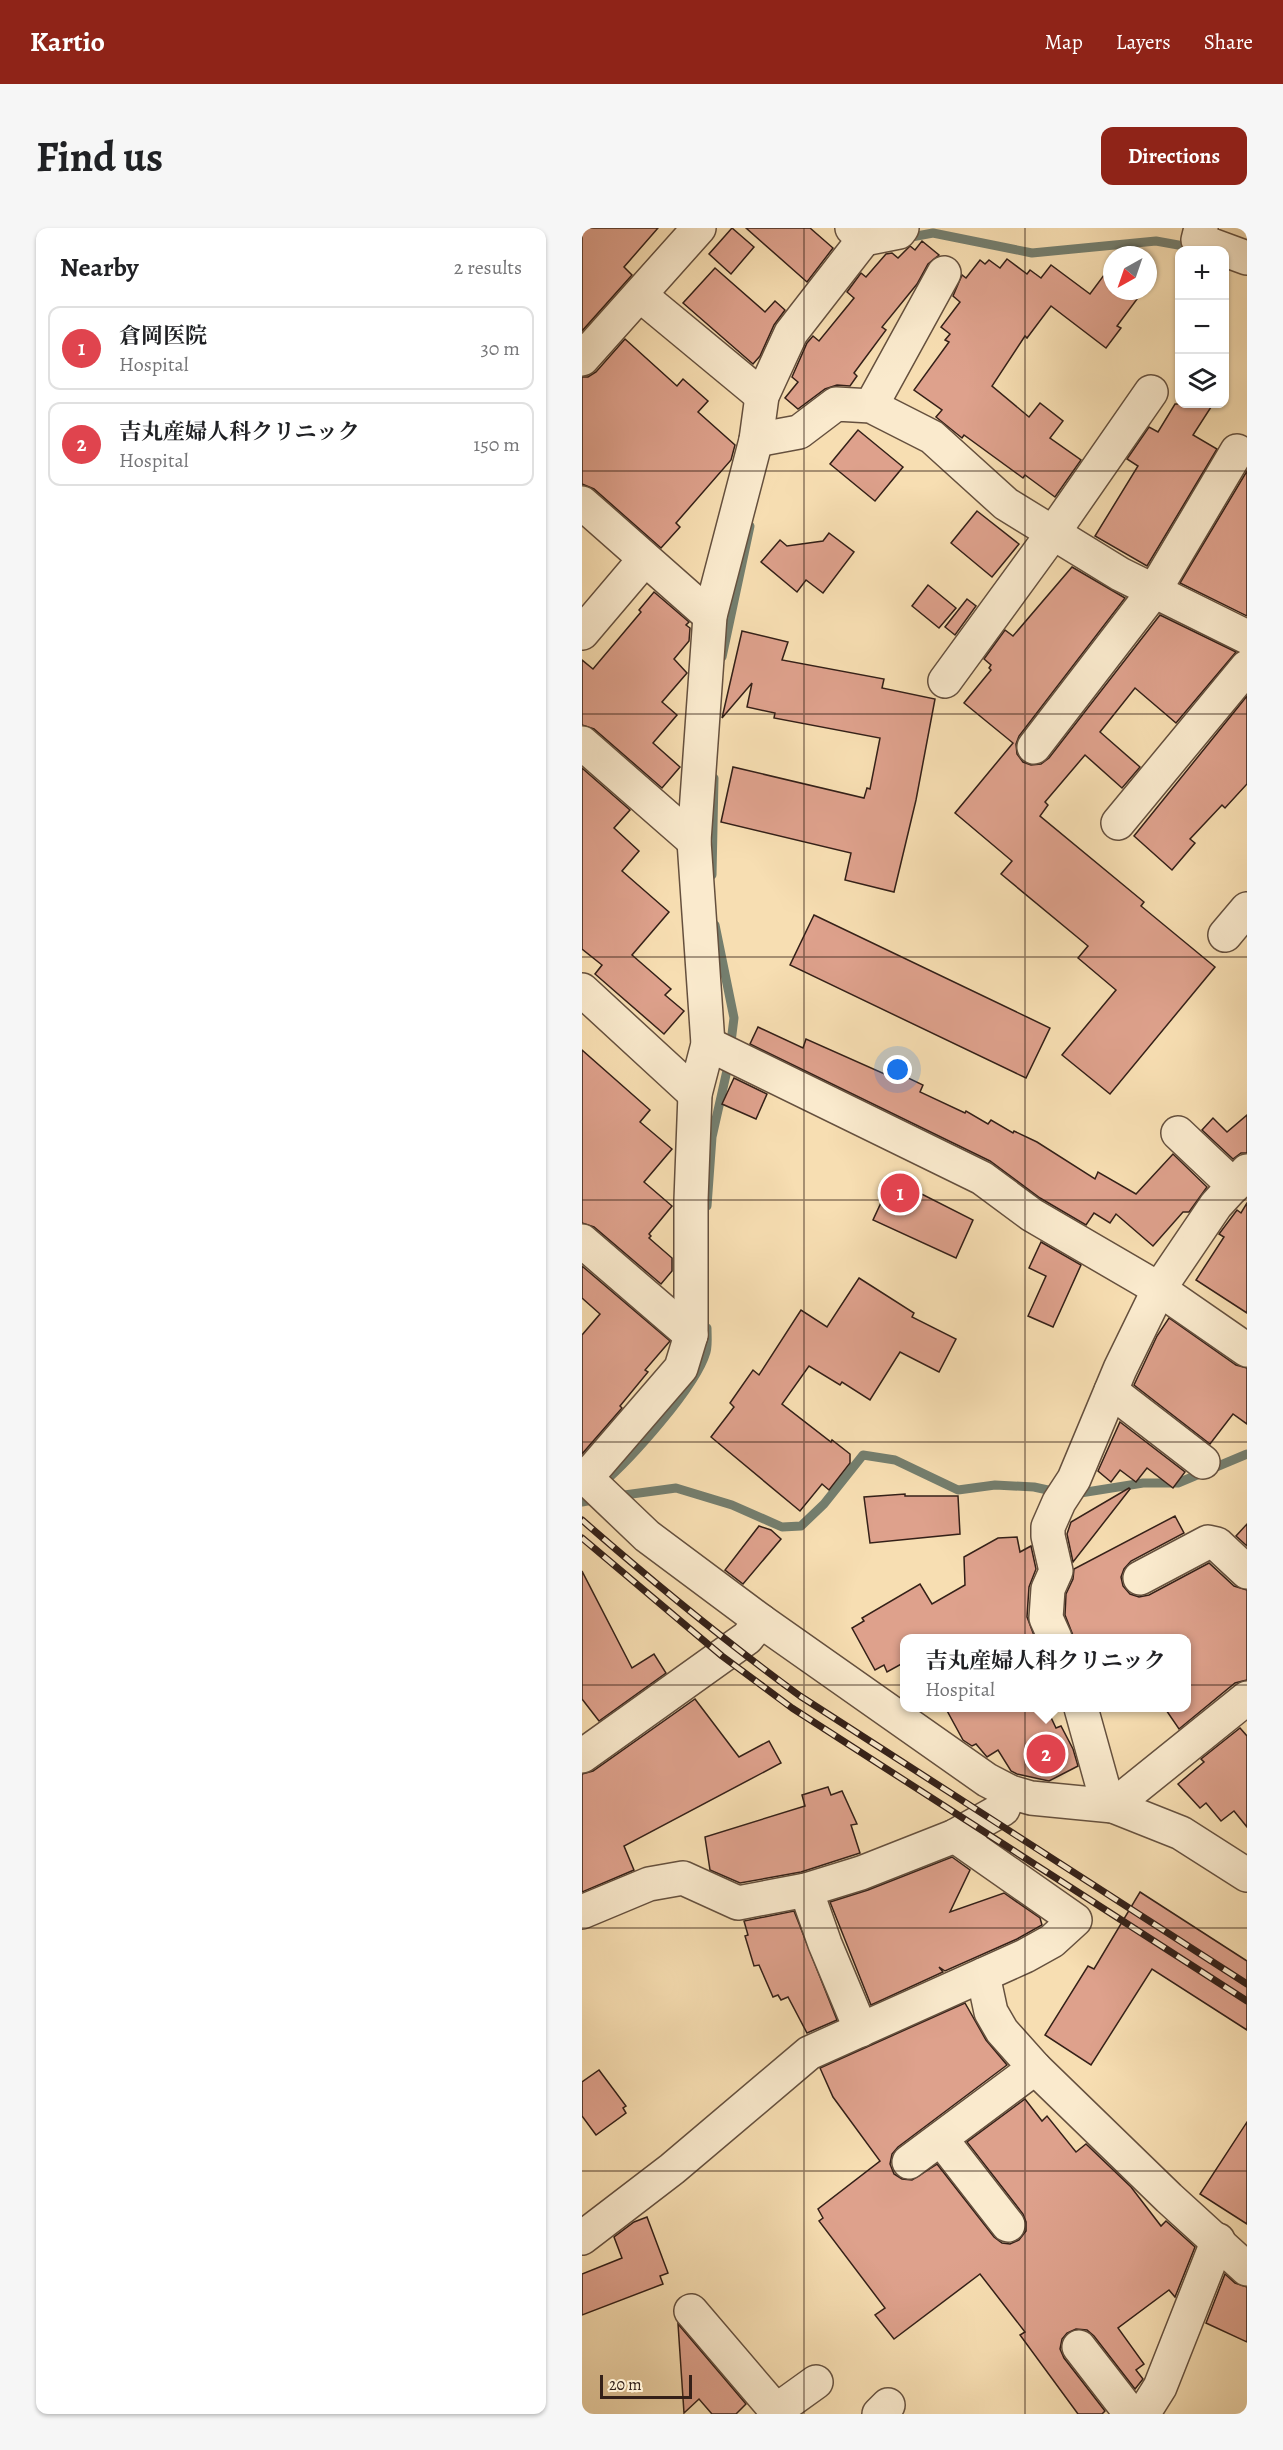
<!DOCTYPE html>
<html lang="en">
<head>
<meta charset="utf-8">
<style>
	body { margin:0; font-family:Alegreya,"Noto Serif JP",serif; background:#f6f6f6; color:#202124 }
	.controls { position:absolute; right:18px; top:18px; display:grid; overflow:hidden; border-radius:12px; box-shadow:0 2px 4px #0004 }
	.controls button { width:54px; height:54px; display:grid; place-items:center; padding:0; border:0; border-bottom:2px solid #e0e0e0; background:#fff; color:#202124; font:30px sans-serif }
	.compass { position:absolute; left:521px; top:18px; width:54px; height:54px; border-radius:50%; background:#fff; box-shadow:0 2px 4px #0004; rotate:220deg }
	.scale { position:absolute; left:18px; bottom:15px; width:92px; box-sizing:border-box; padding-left:6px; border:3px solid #342018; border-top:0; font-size:16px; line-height:21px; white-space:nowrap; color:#342018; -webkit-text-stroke:4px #faeacd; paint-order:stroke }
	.you { position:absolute; left:316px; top:842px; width:21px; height:21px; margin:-15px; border:4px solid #fff; border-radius:50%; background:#1a73e8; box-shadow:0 0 0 9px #1a73e833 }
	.badge { display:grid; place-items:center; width:39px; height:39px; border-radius:50%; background:#8f2418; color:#fff; font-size:20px; font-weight:700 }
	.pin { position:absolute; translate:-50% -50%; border:3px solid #fff; box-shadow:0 2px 6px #0006 }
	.popup { position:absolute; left:318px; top:1406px; width:291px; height:78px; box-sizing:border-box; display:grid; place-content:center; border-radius:12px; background:#fff; filter:drop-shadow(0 2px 4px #0005); font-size:20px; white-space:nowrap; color:#757577 }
	.popup b { font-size:22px; color:#202124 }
	.popup::after { content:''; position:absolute; left:50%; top:100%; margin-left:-12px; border:12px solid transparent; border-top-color:#fff }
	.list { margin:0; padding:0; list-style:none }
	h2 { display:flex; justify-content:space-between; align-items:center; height:78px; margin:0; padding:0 24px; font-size:26px }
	h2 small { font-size:20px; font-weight:400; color:#757577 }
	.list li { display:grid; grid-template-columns:39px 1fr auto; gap:18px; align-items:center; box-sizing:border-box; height:84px; margin:0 12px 12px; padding:0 12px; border:2px solid #e0e0e0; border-radius:12px }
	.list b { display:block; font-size:22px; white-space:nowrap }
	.list p { margin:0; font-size:20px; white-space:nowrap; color:#757577 }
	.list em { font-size:20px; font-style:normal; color:#757577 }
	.icon { flex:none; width:33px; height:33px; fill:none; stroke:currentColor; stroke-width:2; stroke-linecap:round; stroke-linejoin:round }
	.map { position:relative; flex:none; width:665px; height:2186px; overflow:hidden; border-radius:12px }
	header { display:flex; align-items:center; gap:36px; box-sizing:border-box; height:84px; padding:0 30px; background:#8f2418; color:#fff }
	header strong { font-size:28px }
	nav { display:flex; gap:33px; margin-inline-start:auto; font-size:21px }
	.intro { display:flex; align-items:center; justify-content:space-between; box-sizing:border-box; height:144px; padding:0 36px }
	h1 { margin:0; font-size:42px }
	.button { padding:15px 27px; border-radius:12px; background:#8f2418; color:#fff; font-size:21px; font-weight:700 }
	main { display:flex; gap:36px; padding:0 36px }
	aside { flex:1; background:#fff; border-radius:12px; box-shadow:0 2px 4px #0004 }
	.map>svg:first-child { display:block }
</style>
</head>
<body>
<header>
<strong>Kartio</strong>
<nav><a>Map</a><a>Layers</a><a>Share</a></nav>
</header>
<div class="intro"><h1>Find us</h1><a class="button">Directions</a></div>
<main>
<aside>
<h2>Nearby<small>2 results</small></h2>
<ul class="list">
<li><span class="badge" style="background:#e0444e">1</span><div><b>倉岡医院</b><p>Hospital</p></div><em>30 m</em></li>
<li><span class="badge" style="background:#e0444e">2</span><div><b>吉丸産婦人科クリニック</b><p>Hospital</p></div><em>150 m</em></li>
</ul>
</aside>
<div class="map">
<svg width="665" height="2186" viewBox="0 0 665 2186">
	<rect width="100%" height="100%" fill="#f7deb2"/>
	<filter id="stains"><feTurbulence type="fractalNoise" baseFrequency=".00333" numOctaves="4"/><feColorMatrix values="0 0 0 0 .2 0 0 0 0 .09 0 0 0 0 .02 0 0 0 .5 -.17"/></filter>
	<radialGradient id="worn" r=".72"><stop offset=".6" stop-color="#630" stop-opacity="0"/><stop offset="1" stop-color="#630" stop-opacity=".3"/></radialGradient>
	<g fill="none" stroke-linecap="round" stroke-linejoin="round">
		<g stroke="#747e6e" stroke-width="9">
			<path d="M 324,10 L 351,5 L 450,25 L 574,13 L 613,20"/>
			<path d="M 140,429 L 168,298"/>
			<path d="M 130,647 L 132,550"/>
			<path d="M 125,978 L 130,909 L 146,838 L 152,790 L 133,697"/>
			<path d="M 20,1256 C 49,1231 114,1159 124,1124 C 126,1117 125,1108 125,1100"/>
			<path d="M 492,1266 L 561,1255 L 596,1255 L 665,1226"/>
			<path d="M 35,1268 L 94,1260 L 150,1277 L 200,1299 L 219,1298 L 242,1276 L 281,1227 L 313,1232 L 376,1262 L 413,1257 L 452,1259 L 475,1264"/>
			<path d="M 0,1274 L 16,1271"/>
		</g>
	</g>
	<g fill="#dea18c" stroke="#342018" stroke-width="1.5">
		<path d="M 0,0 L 76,0 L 42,39 L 50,47 L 0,103 Z"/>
		<path d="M 150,0 L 172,19 L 149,46 L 127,26 Z"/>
		<path d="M 164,0 L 228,0 L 251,20 L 225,54 Z"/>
		<path d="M 340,13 L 357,27 L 346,36 L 335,56 L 300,99 L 304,102 L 272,145 L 275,148 L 268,158 L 255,157 L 243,161 L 216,181 L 203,170 L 216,154 L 210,149 L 225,115 L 231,108 L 237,113 L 272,70 L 265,64 L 279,45 L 284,49 L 304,26 L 310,25 L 316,30 L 328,18 L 333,22 Z"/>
		<path d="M 425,31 L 445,46 L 448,42 L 459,50 L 469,37 L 508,66 L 525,43 L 530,47 L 530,63 L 561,63 L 535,98 L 539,100 L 524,120 L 469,78 L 445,110 L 443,108 L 410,158 L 447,189 L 458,175 L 481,193 L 468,210 L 499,232 L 473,269 L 443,247 L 441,250 L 382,207 L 380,210 L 354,189 L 360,182 L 332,162 L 367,114 L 363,112 L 368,106 L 359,99 L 378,74 L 371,68 L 380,47 L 384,50 L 398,32 L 403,36 L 407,32 L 418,40 Z"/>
		<path d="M 133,40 L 183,84 L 193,73 L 203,82 L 192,97 L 178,128 L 171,136 L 101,75 Z"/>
		<path d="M 43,111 L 95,158 L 101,151 L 126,173 L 116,184 L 153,217 L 149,232 L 94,295 L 98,299 L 79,320 L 12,261 L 0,256 L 0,149 L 6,149 L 14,144 Z"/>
		<path d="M 593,176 L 631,176 L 611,207 L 635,221 L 565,338 L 513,308 L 556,238 L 545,231 L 567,199 L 576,204 Z"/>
		<path d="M 276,202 L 321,239 L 293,273 L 248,236 Z"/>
		<path d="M 665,243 L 665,388 L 598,355 Z"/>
		<path d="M 395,283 L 437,316 L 410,349 L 369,315 Z"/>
		<path d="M 247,305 L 272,324 L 241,365 L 224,352 L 215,364 L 179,334 L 198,312 L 205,318 L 241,313 Z"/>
		<path d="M 490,339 L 543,370 L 437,508 L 434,516 L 435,526 L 441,534 L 449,537 L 459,536 L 467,530 L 578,387 L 654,424 L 594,495 L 553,460 L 518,504 L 558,539 L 540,560 L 503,527 L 463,574 L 466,577 L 458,588 L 562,674 L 559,678 L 633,739 L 528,866 L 480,827 L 534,762 L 496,730 L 506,718 L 419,646 L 430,633 L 373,585 L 431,515 L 382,475 L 409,442 L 407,440 L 409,437 L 402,431 L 423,402 L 431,408 Z"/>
		<path d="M 346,357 L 374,380 L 357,400 L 330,378 Z"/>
		<path d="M 72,364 L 107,394 L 104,397 L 108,400 L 107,413 L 92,431 L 105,445 L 80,474 L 95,487 L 71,515 L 98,539 L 80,560 L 12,501 L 0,497 L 0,432 L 11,441 L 59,384 L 57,382 Z"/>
		<path d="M 385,371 L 394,378 L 373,407 L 363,399 Z"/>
		<path d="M 160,403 L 206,414 L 200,432 L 302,451 L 300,460 L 353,471 L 334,572 L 312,664 L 263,652 L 269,625 L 139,594 L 151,539 L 282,570 L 285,560 L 288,561 L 298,510 L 192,490 L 193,485 L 165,479 L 170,455 L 140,490 Z"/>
		<path d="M 665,468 L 665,556 L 643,580 L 640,577 L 608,611 L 613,615 L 590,642 L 552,608 Z"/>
		<path d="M 0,540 L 48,582 L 32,600 L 57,623 L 40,643 L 87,684 L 50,727 L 89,761 L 83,767 L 102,783 L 82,806 L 13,746 L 20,737 L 0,721 Z"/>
		<path d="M 232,687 L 468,800 L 444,850 L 208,737 Z"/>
		<path d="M 176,799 L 221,820 L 224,811 L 316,852 L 318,846 L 341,857 L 338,864 L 383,885 L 384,883 L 406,896 L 409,892 L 431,905 L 432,903 L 455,914 L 513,951 L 516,944 L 554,966 L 591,926 L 625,959 L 607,984 L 601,984 L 571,1018 L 534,986 L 528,995 L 512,985 L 504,997 L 458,970 L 408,933 L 168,816 Z"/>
		<path d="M 0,822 L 68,882 L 58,894 L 90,921 L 62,954 L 90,978 L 67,1006 L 69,1008 L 67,1010 L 90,1030 L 90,1043 L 79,1056 L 12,999 L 0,995 Z"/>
		<path d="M 152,850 L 185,866 L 174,891 L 140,876 Z"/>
		<path d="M 665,887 L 665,925 L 659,925 L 651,931 L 620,902 L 631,890 L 645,904 Z"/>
		<path d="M 310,951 L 391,992 L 374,1030 L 291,992 Z"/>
		<path d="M 665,975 L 665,1085 L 614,1052 L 642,1009 L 637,1006 L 655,982 L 659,985 Z"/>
		<path d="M 459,1014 L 499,1037 L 471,1099 L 446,1088 L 464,1048 L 447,1040 Z"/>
		<path d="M 0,1038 L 88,1113 L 63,1142 L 66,1144 L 38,1178 L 40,1180 L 0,1226 L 0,1107 L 18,1086 L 0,1070 Z"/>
		<path d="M 277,1050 L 332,1085 L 330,1089 L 374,1111 L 357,1144 L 318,1124 L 288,1172 L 260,1154 L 258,1157 L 227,1138 L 200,1176 L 249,1214 L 250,1212 L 268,1226 L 268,1235 L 247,1262 L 240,1256 L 218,1283 L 129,1209 L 152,1179 L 148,1175 L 171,1142 L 177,1147 L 219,1082 L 245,1099 Z"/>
		<path d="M 587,1090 L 654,1137 L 665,1140 L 665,1196 L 651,1186 L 628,1216 L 552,1157 L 575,1108 Z"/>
		<path d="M 538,1194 L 603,1244 L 591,1260 L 565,1240 L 554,1254 L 538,1242 L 529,1254 L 516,1243 Z"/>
		<path d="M 547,1260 L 548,1261 L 491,1334 L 485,1306 L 489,1294 Z"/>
		<path d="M 323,1266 L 323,1268 L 376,1268 L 378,1306 L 288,1315 L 282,1269 Z"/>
		<path d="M 593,1288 L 602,1305 L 549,1333 L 542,1341 L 539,1349 L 541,1358 L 548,1366 L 557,1369 L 567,1367 L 627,1335 L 652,1358 L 665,1362 L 665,1452 L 653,1455 L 597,1501 L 582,1479 L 605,1479 L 605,1410 L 492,1410 L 483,1387 L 484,1366 L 491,1351 L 492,1341 Z"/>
		<path d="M 665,1296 L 665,1318 L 654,1308 Z"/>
		<path d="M 177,1298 L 189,1302 L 199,1311 L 161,1356 L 143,1342 Z"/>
		<path d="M 435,1309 L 438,1324 L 449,1318 L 454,1341 L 447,1359 L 445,1389 L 453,1410 L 323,1410 L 323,1434 L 305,1444 L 302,1437 L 293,1442 L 270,1400 L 282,1393 L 280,1390 L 338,1356 L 350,1376 L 383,1357 L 382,1329 L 416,1310 Z"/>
		<path d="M 0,1343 L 50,1440 L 72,1426 L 84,1445 L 17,1493 L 0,1471 Z"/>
		<path d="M 113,1471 L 157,1529 L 187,1513 L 199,1535 L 42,1618 L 52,1642 L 0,1664 L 0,1546 L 11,1543 Z"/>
		<path d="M 363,1479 L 464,1479 L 474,1500 L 479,1498 L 491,1521 L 496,1538 L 467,1553 L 435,1546 L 429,1543 L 416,1522 L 405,1529 L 394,1516 L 390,1518 L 381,1512 Z"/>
		<path d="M 658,1500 L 665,1508 L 665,1599 L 652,1583 L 639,1593 L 624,1575 L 618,1580 L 596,1556 L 622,1534 L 619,1531 Z"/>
		<path d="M 246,1559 L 249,1567 L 260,1563 L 275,1596 L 269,1597 L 278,1625 L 219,1644 L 158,1655 L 128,1642 L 123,1609 L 223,1578 L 220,1567 Z"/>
		<path d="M 370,1629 L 388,1642 L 368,1684 L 422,1665 L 458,1690 L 460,1697 L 435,1711 L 363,1743 L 357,1739 L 361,1744 L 289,1777 L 248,1674 L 286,1662 Z"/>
		<path d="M 558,1664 L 665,1733 L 665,1802 L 570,1741 L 509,1837 L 463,1807 L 506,1738 L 512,1741 Z"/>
		<path d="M 212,1683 L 255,1792 L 225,1805 L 206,1769 L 199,1772 L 196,1767 L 191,1769 L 177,1737 L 172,1738 L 163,1708 L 166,1707 L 162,1693 Z"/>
		<path d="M 383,1775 L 404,1812 L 425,1837 L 316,1919 L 310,1926 L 308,1936 L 312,1946 L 320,1951 L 330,1952 L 355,1936 L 412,2009 L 420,2015 L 428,2016 L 437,2012 L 444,2003 L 444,1994 L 441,1986 L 385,1914 L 443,1871 L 460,1893 L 465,1888 L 494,1924 L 504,1916 L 549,1959 L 579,1998 L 584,1993 L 613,2019 L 593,2069 L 587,2062 L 536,2100 L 562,2136 L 554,2142 L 561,2151 L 553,2161 L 512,2108 L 505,2102 L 494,2101 L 485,2105 L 480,2111 L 478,2121 L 482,2130 L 523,2183 L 520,2186 L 496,2186 L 438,2107 L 443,2104 L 398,2046 L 312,2111 L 293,2087 L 303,2080 L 237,1993 L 241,1990 L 236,1981 L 298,1933 L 251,1869 L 238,1840 Z"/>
		<path d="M 17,1842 L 44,1878 L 41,1880 L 44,1885 L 14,1907 L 0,1888 L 0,1854 Z"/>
		<path d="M 665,1894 L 665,1996 L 618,1966 Z"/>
		<path d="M 65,1989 L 86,2045 L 78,2048 L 81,2056 L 0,2087 L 0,2046 L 40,2030 L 32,2009 L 52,1994 Z"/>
		<path d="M 643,2046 L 653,2055 L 665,2059 L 665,2114 L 624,2095 Z"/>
		<path d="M 96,2096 L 164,2176 L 154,2186 L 130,2186 L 117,2171 L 102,2185 Z"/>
	</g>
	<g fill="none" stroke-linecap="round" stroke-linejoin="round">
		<g stroke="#65503e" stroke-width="36">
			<g id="minor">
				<path d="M 619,0 L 616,12 L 665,30"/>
				<path d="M 282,11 L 317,4 L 320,0"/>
				<path d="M 58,67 L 180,168"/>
				<path d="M 0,131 L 117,0"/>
				<path d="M 289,178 L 362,45"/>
				<path d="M 174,212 L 217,204 L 254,176 L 289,178 L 350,209 L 424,276 L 538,346 L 665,409"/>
				<path d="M 0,275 L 128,388"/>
				<path d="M 0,405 L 62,332"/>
				<path d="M 363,453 L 471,305 L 569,164"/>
				<path d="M 0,515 L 112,613"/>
				<path d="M 452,519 L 572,363 L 655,223"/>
				<path d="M 536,595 L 665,439"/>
				<path d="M 643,707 L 665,681"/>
				<path d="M 0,762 L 113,866"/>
				<path d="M 126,816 L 400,950 L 450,987 L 577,1061 L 665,1122"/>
				<path d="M 596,905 L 652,958"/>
				<path d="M 0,1013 L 109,1107"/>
				<path d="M 529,1163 L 621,1234"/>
				<path d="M 0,1246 L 65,1308 L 179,1393 L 405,1552 L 428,1564 L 449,1570 L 531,1578 L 599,1605 L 665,1647"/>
				<path d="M 4,1250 L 99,1140 L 109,1107 L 109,972 L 113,866 L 126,816 L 112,613 L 128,388 L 174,212 L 180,168 L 209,105 L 282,11 L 270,0"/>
				<path d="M 558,1350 L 626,1314 L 635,1316 L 665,1344"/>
				<path d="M 473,1410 L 464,1390 L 466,1361 L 474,1343 L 466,1308 L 466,1299 L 477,1274 L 492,1251 L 538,1141 L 577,1061 L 634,977 L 665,943"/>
				<path d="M 499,1480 L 521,1559 L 531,1578"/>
				<path d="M 0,1528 L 165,1410 L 179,1393"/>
				<path d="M 531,1578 L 665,1470"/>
				<path d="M 224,1662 L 243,1716 L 279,1802"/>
				<path d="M 0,1684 L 67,1656 L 101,1650 L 156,1675 L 224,1662 L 279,1645 L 373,1608 L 421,1581 L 428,1564"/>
				<path d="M 401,1747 L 409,1784 L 420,1803 L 453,1840"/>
				<path d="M 359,1911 L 426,1997"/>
				<path d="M 327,1934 L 453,1840 L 587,1970 L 665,2041"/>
				<path d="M 0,2010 L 90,1941 L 227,1825 L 443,1728 L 470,1713 L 493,1692 L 373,1608"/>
				<path d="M 109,2083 L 197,2186"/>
				<path d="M 497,2119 L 549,2186"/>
				<path d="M 195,2182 L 234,2154"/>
				<path d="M 297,2186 L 306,2177"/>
				<path d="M 561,2186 L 578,2159 L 636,2012"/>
			</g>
		</g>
		<use href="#minor" stroke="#faeacd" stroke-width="33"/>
		<g stroke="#342018" stroke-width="7">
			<g id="rail">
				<path d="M 0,1292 C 71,1354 143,1413 218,1468 L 665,1756"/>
				<path d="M 0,1310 L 140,1428 L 210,1480 L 665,1773"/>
			</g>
		</g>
		<use href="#rail" stroke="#faeacd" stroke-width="4.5" stroke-dasharray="14" stroke-linecap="butt"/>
	</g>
	<path fill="none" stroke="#342018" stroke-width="1.5" stroke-opacity="0.55" d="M 222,0 L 222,2186M 443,0 L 443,2186M 0,243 L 665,243M 0,486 L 665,486M 0,729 L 665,729M 0,972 L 665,972M 0,1214 L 665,1214M 0,1457 L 665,1457M 0,1700 L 665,1700M 0,1943 L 665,1943"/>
	<rect width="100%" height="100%" filter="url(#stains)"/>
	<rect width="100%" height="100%" fill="url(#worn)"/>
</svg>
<div class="controls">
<button>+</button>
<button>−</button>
<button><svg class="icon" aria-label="layers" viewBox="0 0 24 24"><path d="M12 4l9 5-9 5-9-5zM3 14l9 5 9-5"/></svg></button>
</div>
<svg class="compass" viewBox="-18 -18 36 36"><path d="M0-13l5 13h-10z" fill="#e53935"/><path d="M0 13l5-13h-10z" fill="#757577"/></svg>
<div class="scale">20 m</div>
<div class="you"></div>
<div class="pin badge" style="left:318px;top:965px;background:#e0444e">1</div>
<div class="pin badge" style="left:464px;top:1526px;background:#e0444e">2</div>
<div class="popup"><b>吉丸産婦人科クリニック</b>Hospital</div>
</div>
</main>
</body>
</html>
